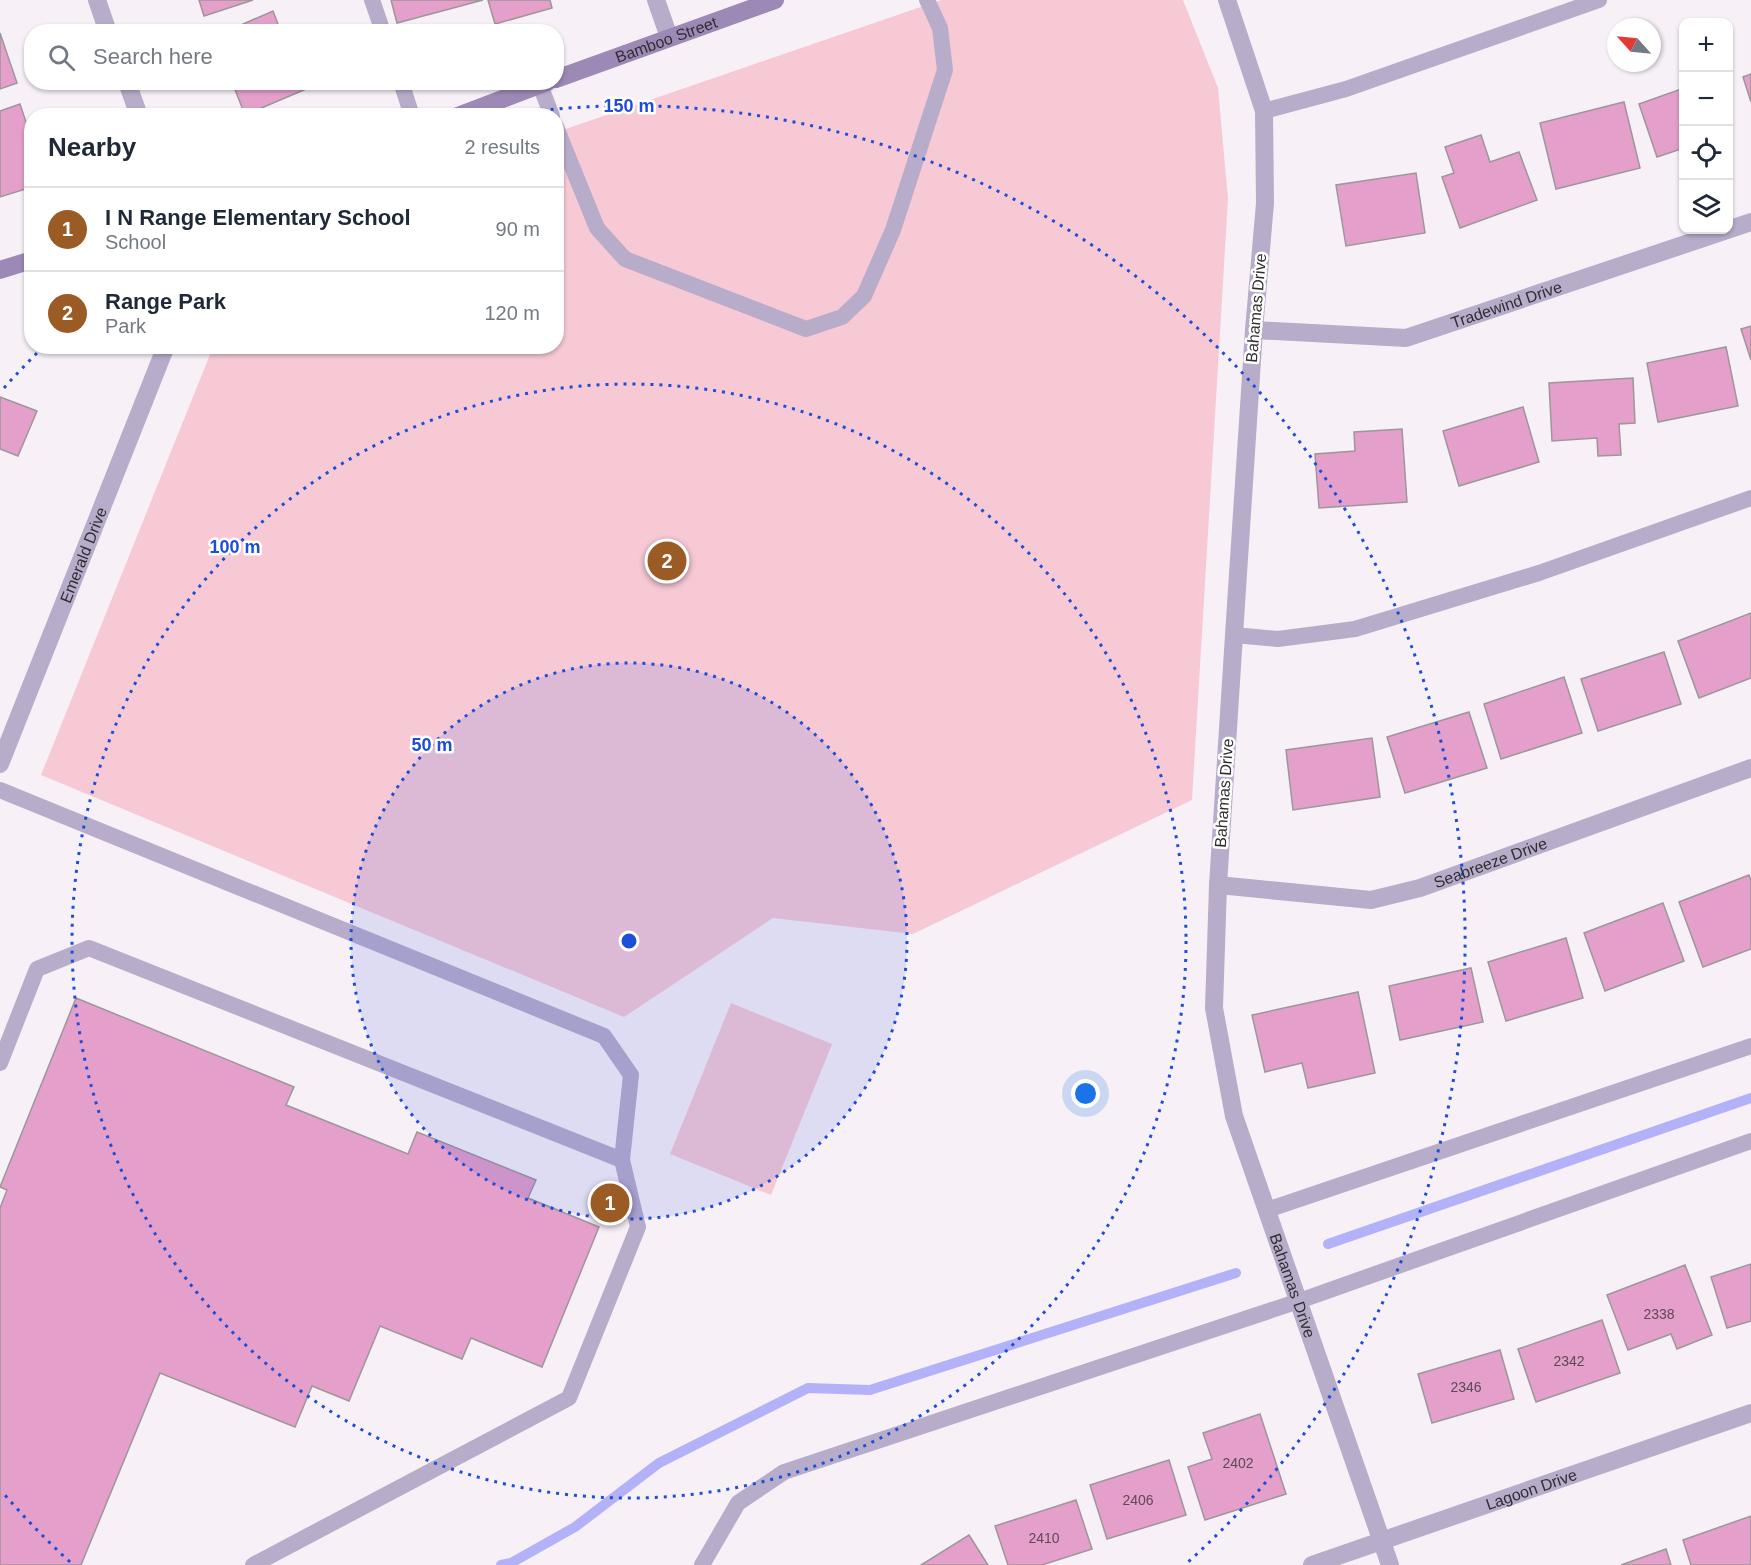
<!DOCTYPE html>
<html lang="en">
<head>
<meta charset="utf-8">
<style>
	body { margin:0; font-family:Arial,sans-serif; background:#f2f2f3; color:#1f2937 }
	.controls { position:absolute; right:18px; top:18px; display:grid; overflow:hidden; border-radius:12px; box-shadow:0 2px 4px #0004 }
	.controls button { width:54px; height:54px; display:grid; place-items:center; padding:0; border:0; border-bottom:2px solid #e0e1e3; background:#fff; color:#1f2937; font:30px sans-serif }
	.compass { position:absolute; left:1607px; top:18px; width:54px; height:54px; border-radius:50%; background:#fff; box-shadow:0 2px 4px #0004; rotate:297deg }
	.you { position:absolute; left:1086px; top:1094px; width:21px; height:21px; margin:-15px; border:4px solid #fff; border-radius:50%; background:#1a73e8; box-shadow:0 0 0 9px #1a73e833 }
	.badge { display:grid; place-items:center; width:39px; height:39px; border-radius:50%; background:#9b5b25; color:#fff; font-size:20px; font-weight:700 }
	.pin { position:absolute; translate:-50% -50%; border:3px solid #fff; box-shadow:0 2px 6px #0006 }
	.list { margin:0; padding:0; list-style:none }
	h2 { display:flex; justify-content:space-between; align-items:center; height:78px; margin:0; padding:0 24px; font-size:26px }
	h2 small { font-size:20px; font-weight:400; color:#747a83 }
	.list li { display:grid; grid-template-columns:39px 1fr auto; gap:18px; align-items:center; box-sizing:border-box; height:84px; padding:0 24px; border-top:2px solid #e0e1e3 }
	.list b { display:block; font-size:22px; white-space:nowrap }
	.list p { margin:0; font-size:20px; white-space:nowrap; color:#747a83 }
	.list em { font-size:20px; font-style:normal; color:#747a83 }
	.icon { flex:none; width:33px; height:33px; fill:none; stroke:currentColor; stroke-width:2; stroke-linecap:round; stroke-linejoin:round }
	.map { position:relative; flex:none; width:1751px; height:1565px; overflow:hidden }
	.search { position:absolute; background:#fff; box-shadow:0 2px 4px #0004; left:24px; top:24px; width:540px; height:66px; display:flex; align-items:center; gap:15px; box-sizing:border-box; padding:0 21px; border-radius:24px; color:#747a83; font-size:22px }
	.panel { position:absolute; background:#fff; box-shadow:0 2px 4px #0004; left:24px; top:108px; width:540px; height:246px; border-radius:24px }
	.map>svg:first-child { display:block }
</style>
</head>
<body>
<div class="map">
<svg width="1751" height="1565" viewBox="0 0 1751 1565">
	<rect width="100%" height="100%" fill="#f7f1f7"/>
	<g fill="#f6c9d5">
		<path d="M 941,0 L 1183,0 L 1218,88 L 1228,199 L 1192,800 L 913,934 L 773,918 L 624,1017 L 41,775 L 213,347 L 556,346 L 557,132 Z"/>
		<path d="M 731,1003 L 832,1044 L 771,1195 L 670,1154 Z"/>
	</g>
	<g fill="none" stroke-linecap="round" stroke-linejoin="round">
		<g stroke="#b3b2f9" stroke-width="10">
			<path d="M 1328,1244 L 1751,1098"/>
			<path d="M 501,1565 L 511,1563 L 575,1527 L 659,1463 L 808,1388 L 870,1390 L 1236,1273"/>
		</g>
	</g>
	<g fill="#e59fcb" stroke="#9d969a" stroke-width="1.5">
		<path d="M 199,0 L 253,0 L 204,16 Z"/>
		<path d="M 391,0 L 483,0 L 397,23 Z"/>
		<path d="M 488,0 L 550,0 L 552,8 L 495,24 Z"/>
		<path d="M 273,11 L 281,32 L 225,32 Z"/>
		<path d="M 0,33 L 17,83 L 0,89 Z"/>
		<path d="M 1751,74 L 1751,102 L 1743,77 Z"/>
		<path d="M 232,82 L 303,82 L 306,89 L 245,115 Z"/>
		<path d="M 1684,88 L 1684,148 L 1657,157 L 1639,104 Z"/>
		<path d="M 1624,102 L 1640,168 L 1556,189 L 1540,123 Z"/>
		<path d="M 20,104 L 32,140 L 32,187 L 0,197 L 0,111 Z"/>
		<path d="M 1481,135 L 1490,162 L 1519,152 L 1537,200 L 1460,228 L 1442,177 L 1454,173 L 1445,147 Z"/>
		<path d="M 1416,173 L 1425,233 L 1346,246 L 1336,185 Z"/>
		<path d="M 1751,326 L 1751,360 L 1741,329 Z"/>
		<path d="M 1726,347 L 1738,406 L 1658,422 L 1647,363 Z"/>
		<path d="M 1633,378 L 1635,423 L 1619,424 L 1621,455 L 1598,456 L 1597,438 L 1552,441 L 1549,383 Z"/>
		<path d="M 0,397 L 37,411 L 18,456 L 0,449 Z"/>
		<path d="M 1523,407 L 1539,462 L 1459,486 L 1443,431 Z"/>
		<path d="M 1402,429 L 1407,502 L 1319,508 L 1315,454 L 1355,451 L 1354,432 Z"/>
		<path d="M 1751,613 L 1751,678 L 1699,698 L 1678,641 Z"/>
		<path d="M 1664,652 L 1681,704 L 1598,731 L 1581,679 Z"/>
		<path d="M 1564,677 L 1582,733 L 1501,759 L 1484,704 Z"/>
		<path d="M 1469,712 L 1487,768 L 1405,793 L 1387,737 Z"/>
		<path d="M 1372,738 L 1380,797 L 1293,810 L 1286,750 Z"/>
		<path d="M 1749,875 L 1751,880 L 1751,949 L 1703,967 L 1679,902 Z"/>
		<path d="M 1663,903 L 1684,961 L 1605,991 L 1584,933 Z"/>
		<path d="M 1566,938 L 1583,998 L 1506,1021 L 1488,962 Z"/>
		<path d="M 1471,968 L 1483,1022 L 1400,1040 L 1389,986 Z"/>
		<path d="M 1358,992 L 1375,1073 L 1308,1088 L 1302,1063 L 1265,1072 L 1252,1015 Z"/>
		<path d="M 76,998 L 294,1087 L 286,1105 L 408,1154 L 417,1132 L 536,1180 L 528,1198 L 599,1227 L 542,1367 L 471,1338 L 462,1359 L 380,1326 L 349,1401 L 312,1386 L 295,1427 L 160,1373 L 81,1565 L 0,1565 L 0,1208 L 7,1190 L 0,1187 Z"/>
		<path d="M 1751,1264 L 1751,1321 L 1727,1328 L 1711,1277 Z"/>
		<path d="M 1685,1265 L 1712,1335 L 1677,1349 L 1671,1334 L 1628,1350 L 1607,1295 Z"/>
		<path d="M 1602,1320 L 1620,1373 L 1536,1402 L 1518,1349 Z"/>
		<path d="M 1500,1350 L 1514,1399 L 1432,1423 L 1418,1374 Z"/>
		<path d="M 1260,1414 L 1286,1494 L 1205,1520 L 1188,1467 L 1212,1459 L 1203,1433 Z"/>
		<path d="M 1169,1460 L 1186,1515 L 1107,1539 L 1090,1485 Z"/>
		<path d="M 1076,1500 L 1092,1549 L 1042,1565 L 1008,1565 L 995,1526 Z"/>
		<path d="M 1751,1516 L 1751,1565 L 1691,1565 L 1683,1540 Z"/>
		<path d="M 969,1535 L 988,1565 L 921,1565 Z"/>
		<path d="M 1666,1549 L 1671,1565 L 1621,1565 Z"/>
	</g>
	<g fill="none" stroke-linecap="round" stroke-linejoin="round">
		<g stroke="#b8accb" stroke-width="16">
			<path d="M 372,0 L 383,32"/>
			<path d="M 401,82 L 412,116"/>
			<path d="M 540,85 L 552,116"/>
			<path d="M 1264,111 L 1346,89 L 1599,0"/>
			<path d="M 556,127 L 597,228 L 625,259 L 806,329 L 842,317 L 864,296 L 893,230 L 945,70 L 940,28 L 927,0"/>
			<path d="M 1234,635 L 1278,639 L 1355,629 L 1539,573 L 1751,498"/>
			<path d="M 0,790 L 604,1036 L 631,1075 L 622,1160 L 638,1227 L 569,1398 L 253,1565"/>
			<path d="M 0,1063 L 37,969 L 89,948 L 622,1160"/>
			<path d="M 1267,1210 L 1751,1046"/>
			<path d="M 702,1565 L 738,1503 L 784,1472 L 1299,1301 L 1751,1141"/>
		</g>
		<g stroke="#b8accb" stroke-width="18">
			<path d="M 97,0 L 108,32"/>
			<path d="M 656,0 L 669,37"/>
			<path id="s1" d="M 1227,0 L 1264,111 L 1265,203 L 1254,330 L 1234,635 L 1218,885 L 1214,1008 L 1234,1116 L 1390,1565"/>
			<path d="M 127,82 L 139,116"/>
			<path id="s2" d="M 1254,330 L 1406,338 L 1751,222"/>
			<path id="s3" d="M 0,764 L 166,346"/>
			<path id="s4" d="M 1218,885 L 1371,900 L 1420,888 L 1751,768"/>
			<path id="s5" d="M 1312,1565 L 1751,1413"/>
		</g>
		<g stroke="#9c89b6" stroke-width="18">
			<path id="s6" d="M 556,79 L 775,0"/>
			<path d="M 458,116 L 547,82"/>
			<path d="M 0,270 L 32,260"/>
		</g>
	</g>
	<circle cx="629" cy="941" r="278" fill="#1d4ed8" fill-opacity=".12"/>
	<g fill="none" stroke="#1d4ed8" stroke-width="3" stroke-dasharray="3 6">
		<circle cx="629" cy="941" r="278"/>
		<circle cx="629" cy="941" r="557"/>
		<path d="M70 1562A835 835 0 0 1 4 1494M4 388A835 835 0 0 1 39 351M506 115A835 835 0 0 1 1188 1562"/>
	</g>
	<g text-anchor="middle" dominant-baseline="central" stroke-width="5" stroke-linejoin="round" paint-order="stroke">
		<g font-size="14" fill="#5d4a58">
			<text x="1659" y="1314">2338</text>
			<text x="1569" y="1361">2342</text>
			<text x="1466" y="1387">2346</text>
			<text x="1238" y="1463">2402</text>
			<text x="1138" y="1500">2406</text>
			<text x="1044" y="1538">2410</text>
		</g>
		<g font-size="16" fill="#302e31" stroke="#fff">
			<text stroke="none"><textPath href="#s6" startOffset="117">Bamboo Street</textPath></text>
			<text stroke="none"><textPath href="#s2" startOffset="258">Tradewind Drive</textPath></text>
			<text transform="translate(1256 308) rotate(-85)">Bahamas Drive</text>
			<text stroke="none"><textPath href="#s3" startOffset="225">Emerald Drive</textPath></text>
			<text transform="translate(1224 793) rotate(-86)">Bahamas Drive</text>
			<text stroke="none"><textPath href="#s4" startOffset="279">Seabreeze Drive</textPath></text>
			<text stroke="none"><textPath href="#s1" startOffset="1305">Bahamas Drive</textPath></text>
			<text stroke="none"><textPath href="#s5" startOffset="232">Lagoon Drive</textPath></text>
		</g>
	</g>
	<circle cx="629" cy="941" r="9" fill="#1d4ed8" stroke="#fff" stroke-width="3"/>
	<g font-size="18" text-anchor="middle" font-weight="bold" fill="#1d4ed8" stroke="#fff" stroke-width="5" stroke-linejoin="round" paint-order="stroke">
		<text x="629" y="112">150 m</text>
		<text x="235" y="553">100 m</text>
		<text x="432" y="751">50 m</text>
	</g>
</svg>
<div class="controls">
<button>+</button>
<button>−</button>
<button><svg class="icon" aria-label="locate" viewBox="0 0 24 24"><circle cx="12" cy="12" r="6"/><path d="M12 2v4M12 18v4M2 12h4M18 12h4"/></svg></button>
<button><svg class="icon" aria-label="layers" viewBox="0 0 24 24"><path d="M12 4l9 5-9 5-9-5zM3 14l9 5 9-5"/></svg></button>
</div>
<svg class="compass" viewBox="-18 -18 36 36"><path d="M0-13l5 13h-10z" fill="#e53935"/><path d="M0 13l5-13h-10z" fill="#747a83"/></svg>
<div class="you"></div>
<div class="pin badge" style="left:610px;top:1203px">1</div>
<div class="pin badge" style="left:667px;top:561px">2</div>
<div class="search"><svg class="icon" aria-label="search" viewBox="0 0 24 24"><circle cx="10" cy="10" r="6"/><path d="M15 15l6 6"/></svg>Search here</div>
<section class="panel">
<h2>Nearby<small>2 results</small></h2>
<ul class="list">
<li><span class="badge">1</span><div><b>I N Range Elementary School</b><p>School</p></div><em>90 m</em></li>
<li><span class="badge">2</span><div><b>Range Park</b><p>Park</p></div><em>120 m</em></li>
</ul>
</section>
</div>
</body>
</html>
